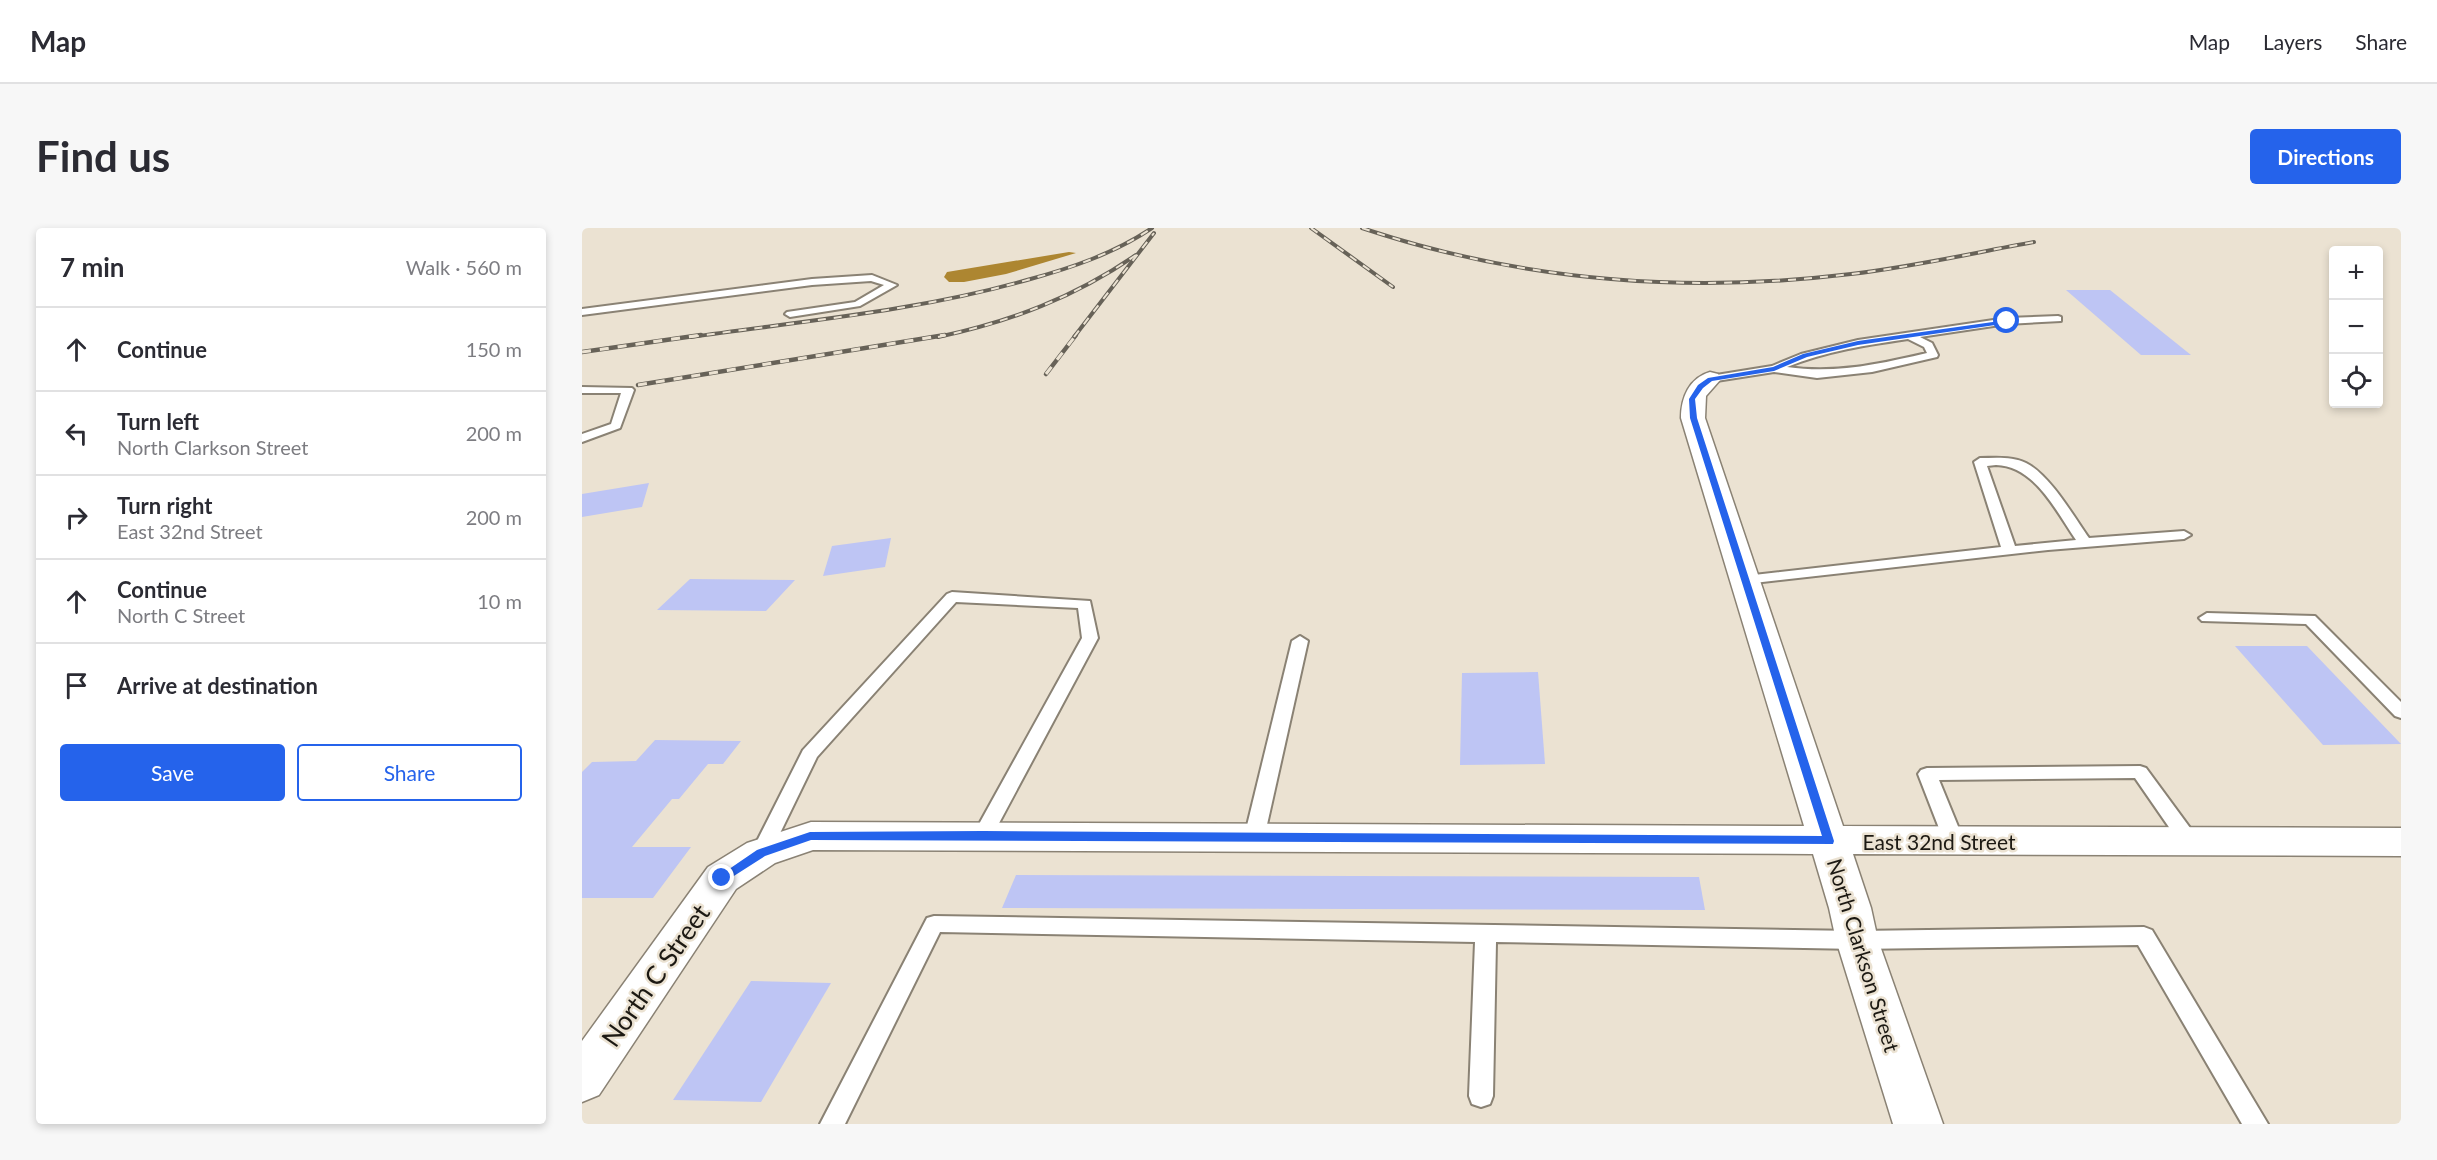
<!DOCTYPE html>
<html lang="en">
<head>
<meta charset="utf-8">
<style>
	body { margin:0; font-family:Lato,sans-serif; background:#f7f7f7; color:#2b2b33 }
	.controls { position:absolute; right:18px; top:18px; display:grid; overflow:hidden; border-radius:6px; box-shadow:0 3px 9px #0003 }
	.controls button { width:54px; height:54px; display:grid; place-items:center; padding:0; border:0; border-bottom:2px solid #e1e1e2; background:#fff; color:#2b2b33; font:30px sans-serif }
	.stop { position:absolute; width:18px; height:18px; margin:-14px; border:4px solid #2563eb; border-radius:50%; background:#fff }
	.stop.end { background:#2563eb; border-color:#fff; box-shadow:0 2px 6px #0008 }
	.list { margin:0; padding:0; list-style:none }
	h2 { display:flex; justify-content:space-between; align-items:center; height:78px; margin:0; padding:0 24px; font-size:26px }
	h2 small { font-size:20px; font-weight:400; color:#7c7c81 }
	.list li { display:grid; grid-template-columns:39px 1fr auto; gap:18px; align-items:center; box-sizing:border-box; height:84px; padding:0 24px; border-top:2px solid #e1e1e2 }
	.list b { display:block; font-size:22px; white-space:nowrap }
	.list p { margin:0; font-size:20px; white-space:nowrap; color:#7c7c81 }
	.list em { font-size:20px; font-style:normal; color:#7c7c81 }
	.actions { display:flex; gap:12px; padding:18px 24px }
	.actions a { flex:1; padding:14px 0; border:2px solid #2563eb; border-radius:6px; text-align:center; font-size:21px; color:#2563eb }
	.actions .main { background:#2563eb; color:#fff }
	.icon { flex:none; width:33px; height:33px; fill:none; stroke:currentColor; stroke-width:2; stroke-linecap:round; stroke-linejoin:round }
	.map { position:relative; flex:none; width:1819px; height:896px; overflow:hidden; border-radius:6px }
	header { display:flex; align-items:center; gap:36px; box-sizing:border-box; height:84px; padding:0 30px; background:#fff; border-bottom:2px solid #e1e1e2 }
	header strong { font-size:28px }
	nav { display:flex; gap:33px; margin-inline-start:auto; font-size:21px }
	.intro { display:flex; align-items:center; justify-content:space-between; box-sizing:border-box; height:144px; padding:0 36px }
	h1 { margin:0; font-size:42px }
	.button { padding:15px 27px; border-radius:6px; background:#2563eb; color:#fff; font-size:21px; font-weight:700 }
	main { display:flex; gap:36px; padding:0 36px }
	aside { flex:1; background:#fff; border-radius:6px; box-shadow:0 3px 9px #0003 }
	.map>svg:first-child { display:block }
</style>
</head>
<body>
<header>
<strong>Map</strong>
<nav><a>Map</a><a>Layers</a><a>Share</a></nav>
</header>
<div class="intro"><h1>Find us</h1><a class="button">Directions</a></div>
<main>
<aside>
<h2>7 min<small>Walk · 560 m</small></h2>
<ul class="list">
<li><svg class="icon" aria-label="ahead" viewBox="0 0 24 24"><path d="M12 20V5M6 11l6-6 6 6"/></svg><div><b>Continue</b></div><em>150 m</em></li>
<li><svg class="icon" aria-label="left" viewBox="0 0 24 24"><path d="M17 20v-9H6M10 6l-5 5 5 5"/></svg><div><b>Turn left</b><p>North Clarkson Street</p></div><em>200 m</em></li>
<li><svg class="icon" aria-label="right" viewBox="0 0 24 24"><path d="M7 20v-9h11M14 6l5 5-5 5"/></svg><div><b>Turn right</b><p>East 32nd Street</p></div><em>200 m</em></li>
<li><svg class="icon" aria-label="ahead" viewBox="0 0 24 24"><path d="M12 20V5M6 11l6-6 6 6"/></svg><div><b>Continue</b><p>North C Street</p></div><em>10 m</em></li>
<li><svg class="icon" aria-label="arrive" viewBox="0 0 24 24"><path d="M6 21V4h12l-3 4 3 4H6"/></svg><div><b>Arrive at destination</b></div></li>
</ul>
<div class="actions"><a class="main">Save</a><a>Share</a></div>
</aside>
<div class="map">
<svg width="1819" height="896" viewBox="0 0 1819 896">
	<rect width="100%" height="100%" fill="#ebe2d2"/>
	<path fill="#ad8631" d="M 487,24 L 494,25 L 424,46 L 382,54 L 367,54 L 362,49 L 365,44 Z"/>
	<g fill="#bec5f4">
		<path d="M 1484,62 L 1528,62 L 1609,127 L 1559,127 Z"/>
		<path d="M 67,255 L 60,279 L 0,289 L 0,266 Z"/>
		<path d="M 309,310 L 303,339 L 241,348 L 250,318 Z"/>
		<path d="M 108,351 L 213,352 L 184,383 L 75,382 Z"/>
		<path d="M 1653,418 L 1725,418 L 1819,516 L 1741,517 Z"/>
		<path d="M 956,444 L 963,536 L 878,537 L 880,445 Z"/>
		<path d="M 73,512 L 159,513 L 141,536 L 126,536 L 97,571 L 90,571 L 50,619 L 109,619 L 71,670 L 0,670 L 0,544 L 10,534 L 54,533 Z"/>
		<path d="M 434,647 L 1117,649 L 1123,682 L 420,680 Z"/>
		<path d="M 169,753 L 249,755 L 179,874 L 91,872 Z"/>
	</g>
	<g fill="none" stroke-linecap="round" stroke-linejoin="round">
		<g stroke="#8a8274" stroke-width="4">
			<g id="service">
				<path d="M 290,47 L 315,57 L 278,78 L 208,89 L 203,86 L 205,84 L 273,74 L 302,57 L 289,53 L 230,57 L 0,87 L 0,81 L 230,51 Z"/>
				<path d="M 1476,88 L 1479,89 L 1479,93 L 1425,96 L 1338,109 L 1350,115 L 1356,127 L 1355,129 L 1290,144 L 1235,150 L 1192,144 L 1128,154 L 1123,151 L 1128,148 L 1190,138 L 1219,126 L 1276,112 L 1425,90 ZM 1326,111 L 1342,119 L 1345,125 C 1297,136 1254,146 1205,139 C 1244,123 1285,117 1326,111 Z"/>
				<path d="M 0,159 L 50,160 L 52,162 L 38,200 L 0,214 L 0,206 L 29,196 L 39,165 L 0,165 Z"/>
				<path d="M 1398,230 C 1413,230 1430,228 1444,235 C 1468,247 1492,289 1507,310 L 1602,303 L 1609,307 L 1602,311 L 1466,322 L 1163,356 L 1156,352 L 1163,348 L 1419,319 L 1392,234 ZM 1414,237 C 1453,238 1474,283 1494,312 L 1433,318 L 1405,238 Z"/>
				<path d="M 370,364 L 508,373 L 516,410 L 408,612 L 401,614 L 394,612 L 391,607 L 500,410 L 496,380 L 374,374 L 235,529 L 186,630 L 179,632 L 172,630 L 169,625 L 221,522 L 365,366 Z"/>
				<path d="M 1625,385 L 1733,388 L 1819,474 L 1819,490 L 1813,488 L 1724,396 L 1620,393 L 1617,390 Z"/>
				<path d="M 718,408 L 726,413 L 682,610 L 679,615 L 672,617 L 665,615 L 662,610 L 710,413 Z"/>
				<path d="M 1558,538 L 1564,540 L 1614,608 L 1617,613 L 1614,618 L 1607,620 L 1600,618 L 1553,550 L 1357,552 L 1382,613 L 1379,618 L 1372,620 L 1365,618 L 1362,613 L 1336,546 L 1339,542 L 1345,540 Z"/>
				<path d="M 352,688 L 1275,703 L 1562,699 L 1570,702 L 1686,896 L 1660,896 L 1556,717 L 1275,721 L 914,714 L 911,868 L 908,876 L 899,879 L 890,876 L 887,868 L 893,714 L 358,704 L 263,896 L 238,896 L 345,690 Z"/>
			</g>
		</g>
		<g stroke="#8a8274" stroke-width="3">
			<path id="minor" d="M 1128,144 L 1136,146 L 1139,151 L 1124,168 L 1123,190 L 1261,598 L 1819,600 L 1819,628 L 1271,626 L 1289,680 L 1296,712 L 1361,896 L 1311,896 L 1254,712 L 1247,680 L 1231,626 L 231,622 L 193,635 L 154,661 L 17,867 L 0,874 L 0,813 L 126,639 L 165,615 L 229,594 L 1222,598 L 1099,190 C 1099,170 1107,150 1128,144 Z"/>
		</g>
		<use href="#service" fill="#fff" fill-rule="evenodd"/>
		<use href="#minor" fill="#fff" fill-rule="evenodd"/>
		<g stroke="#676258" stroke-width="4">
			<g id="rail-far1">
				<path d="M 729,0 L 811,59"/>
				<path d="M 780,0 C 939,53 1103,66 1269,46 C 1330,39 1391,25 1452,14"/>
				<path d="M 109,109 C 221,93 336,83 445,52 C 489,40 531,26 570,0"/>
				<path d="M 356,109 C 430,93 491,70 554,27"/>
				<path d="M 492,109 L 572,5"/>
			</g>
		</g>
		<g stroke="#676258" stroke-width="4.5">
			<g id="rail">
				<path d="M 0,124 L 119,107"/>
				<path d="M 464,146 L 494,107"/>
				<path d="M 56,157 L 363,107"/>
			</g>
		</g>
		<use href="#rail-far1" stroke="#ebe2d2" stroke-width="2" stroke-dasharray="8" stroke-linecap="butt"/>
		<use href="#rail" stroke="#ebe2d2" stroke-width="3" stroke-dasharray="9" stroke-linecap="butt"/>
	</g>
	<path fill="#2563eb" d="M 1425,92 L 1427,95 L 1276,117 L 1225,129 L 1192,143 L 1130,153 L 1121,160 L 1113,171 L 1115,190 L 1252,613 L 1251,616 L 229,612 L 183,628 L 144,653 L 140,655 L 134,650 L 175,622 L 228,604 L 401,603 L 1240,608 L 1108,190 L 1107,171 L 1116,157 L 1126,150 L 1191,139 L 1221,126 L 1276,113 Z"/>
	<g text-anchor="middle" dominant-baseline="central" stroke-width="5" stroke-linejoin="round" paint-order="stroke">
		<g font-size="21" fill="#1c1913" stroke="#ebe2d2">
			<text x="1357" y="613">East 32nd Street</text>
			<text transform="translate(1282 727) rotate(73)">North Clarkson Street</text>
		</g>
		<g font-size="26" fill="#1c1913" stroke="#ebe2d2">
			<text transform="translate(73 747) rotate(-55)">North C Street</text>
		</g>
	</g>
</svg>
<div class="controls">
<button>+</button>
<button>−</button>
<button><svg class="icon" aria-label="locate" viewBox="0 0 24 24"><circle cx="12" cy="12" r="6"/><path d="M12 2v4M12 18v4M2 12h4M18 12h4"/></svg></button>
</div>
<div class="stop" style="left:1425px;top:93px"></div>
<div class="stop end" style="left:140px;top:650px"></div>
</div>
</main>
</body>
</html>
